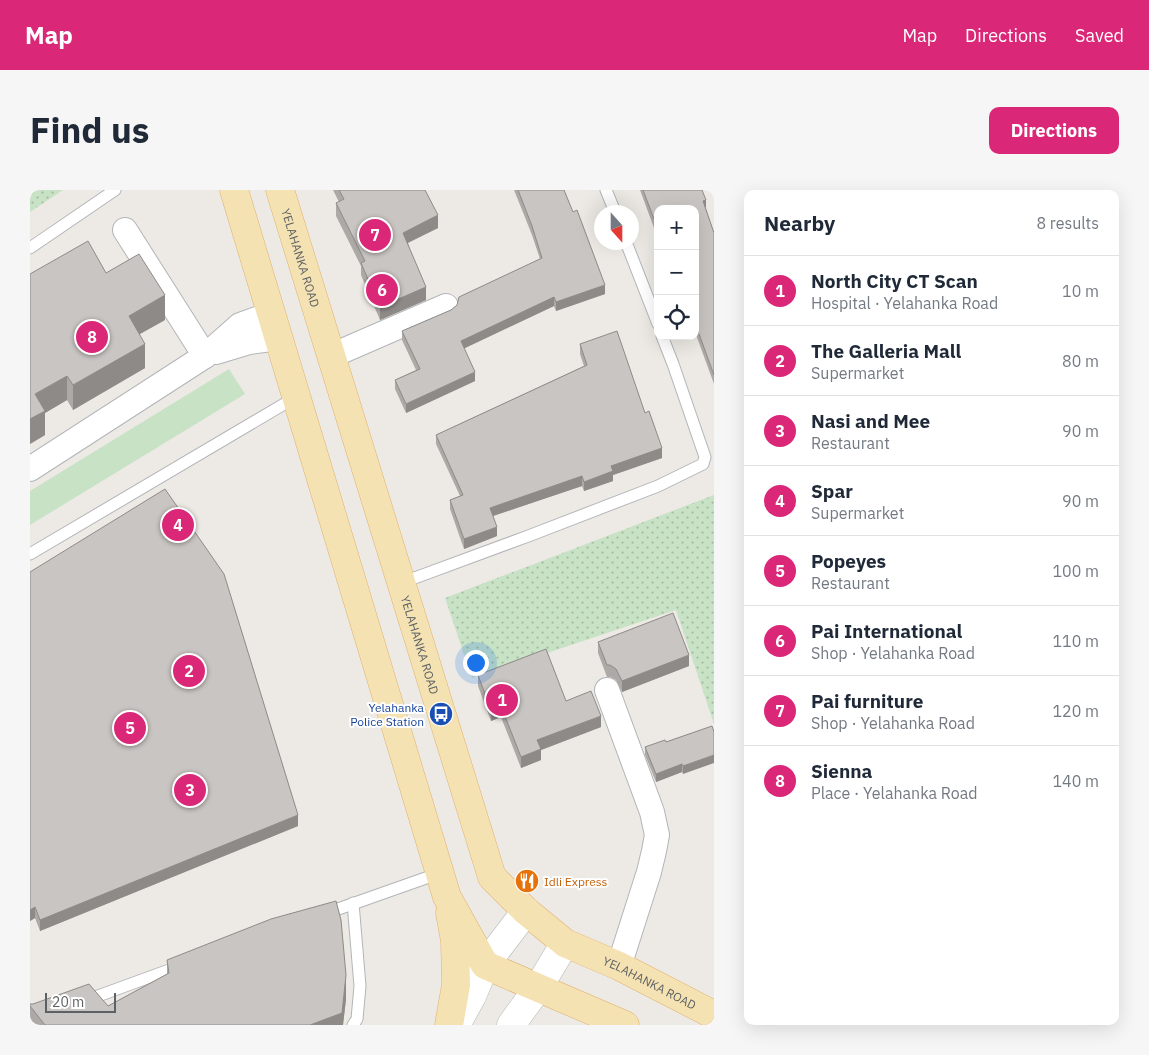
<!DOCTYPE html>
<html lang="en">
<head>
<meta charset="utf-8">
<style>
	body { margin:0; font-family:"IBM Plex Sans",sans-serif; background:#f6f6f7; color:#1f2937 }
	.controls { position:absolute; right:15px; top:15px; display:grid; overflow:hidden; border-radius:10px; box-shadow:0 5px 20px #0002 }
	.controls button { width:45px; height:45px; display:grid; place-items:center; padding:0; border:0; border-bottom:1px solid #e0e1e3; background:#fff; color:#1f2937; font:25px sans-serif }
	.compass { position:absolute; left:564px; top:15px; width:45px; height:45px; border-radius:50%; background:#fff; box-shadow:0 5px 20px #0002; rotate:159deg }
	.scale { position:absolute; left:15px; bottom:12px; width:71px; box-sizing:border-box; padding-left:5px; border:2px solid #5d6163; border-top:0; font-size:14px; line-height:18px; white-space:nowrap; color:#5d6163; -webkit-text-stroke:4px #fff; paint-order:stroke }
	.you { position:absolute; left:445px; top:472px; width:18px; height:18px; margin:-12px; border:4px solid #fff; border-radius:50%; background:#1a73e8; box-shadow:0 0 0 8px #1a73e833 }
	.badge { display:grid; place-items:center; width:32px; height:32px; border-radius:50%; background:#db2777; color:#fff; font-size:16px; font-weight:700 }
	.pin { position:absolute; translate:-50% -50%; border:2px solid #fff; box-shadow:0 1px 5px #0006 }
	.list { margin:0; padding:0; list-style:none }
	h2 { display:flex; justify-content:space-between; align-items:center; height:65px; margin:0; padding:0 20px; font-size:21px }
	h2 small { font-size:16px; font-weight:400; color:#747a83 }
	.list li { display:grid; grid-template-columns:32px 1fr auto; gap:15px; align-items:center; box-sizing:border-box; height:70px; padding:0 20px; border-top:1px solid #e0e1e3 }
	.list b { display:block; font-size:19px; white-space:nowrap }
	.list p { margin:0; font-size:16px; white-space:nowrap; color:#747a83 }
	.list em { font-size:16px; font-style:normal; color:#747a83 }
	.icon { flex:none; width:28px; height:28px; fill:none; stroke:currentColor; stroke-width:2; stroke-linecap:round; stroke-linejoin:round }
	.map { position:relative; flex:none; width:684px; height:835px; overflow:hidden; border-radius:10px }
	header { display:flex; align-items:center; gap:30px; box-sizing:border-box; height:70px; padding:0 25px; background:#db2777; color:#fff }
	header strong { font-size:24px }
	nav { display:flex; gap:28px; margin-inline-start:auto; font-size:18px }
	.intro { display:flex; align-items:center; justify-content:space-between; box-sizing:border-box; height:120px; padding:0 30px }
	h1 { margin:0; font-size:35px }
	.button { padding:12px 22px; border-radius:10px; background:#db2777; color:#fff; font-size:18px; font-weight:700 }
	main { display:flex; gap:30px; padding:0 30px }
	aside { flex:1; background:#fff; border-radius:10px; box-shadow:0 5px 20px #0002 }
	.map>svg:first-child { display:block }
</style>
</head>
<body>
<header>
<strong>Map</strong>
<nav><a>Map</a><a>Directions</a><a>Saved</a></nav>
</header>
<div class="intro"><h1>Find us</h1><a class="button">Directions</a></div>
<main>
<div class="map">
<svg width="684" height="835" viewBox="0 0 684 835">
	<defs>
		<pattern id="grass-dots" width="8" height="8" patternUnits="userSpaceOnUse" patternTransform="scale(1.25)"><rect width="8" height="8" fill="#c8e2c5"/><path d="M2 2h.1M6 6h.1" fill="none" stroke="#a6bba4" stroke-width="1.8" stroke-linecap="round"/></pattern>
	</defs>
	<rect width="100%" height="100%" fill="#edeae5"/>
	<g fill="url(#grass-dots)">
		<path d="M 0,0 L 33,0 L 0,22 Z"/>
		<path d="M 684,305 L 684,534 L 646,420 L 442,488 L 415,408 Z"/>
	</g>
	<path fill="#c8e2c5" d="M 199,179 L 215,204 L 0,335 L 0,301 Z"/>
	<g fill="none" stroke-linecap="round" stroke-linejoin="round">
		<g stroke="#b2b5b8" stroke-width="13">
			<g id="lane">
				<path d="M 576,0 L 585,22"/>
				<path d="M 596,52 L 628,134"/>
				<path d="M 0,58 L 85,0"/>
				<path d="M 0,364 L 266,207"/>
				<path d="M 371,393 L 501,345 L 628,296 L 673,274 L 675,267 L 643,174 L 632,146"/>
				<path d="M 294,724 L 410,683"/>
				<path d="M 57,810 L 150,776"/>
				<path d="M 323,835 L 327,829 L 330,796 L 323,713"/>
			</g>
		</g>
		<g stroke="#b2b5b8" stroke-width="26">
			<g id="street">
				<path d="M 95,40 L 175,166"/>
				<path d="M 186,162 L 219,152 L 248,148"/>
				<path d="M 301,166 L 416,116"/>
				<path d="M 0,279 L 175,166 L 210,135 L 241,124"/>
				<path d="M 577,500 L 622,622 L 627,645 L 624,661 L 619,682 L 589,776"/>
			</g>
		</g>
		<g stroke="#b1b5b8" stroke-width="29">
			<g id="secondary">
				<path d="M 426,835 L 442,806 L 455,775 L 496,721"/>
				<path d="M 481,835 L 508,798 L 535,753"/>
			</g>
		</g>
		<g stroke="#dfb16c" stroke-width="29">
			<g id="primary">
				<path d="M 204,0 L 417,707 L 455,775 L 595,835"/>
				<path id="s1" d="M 250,0 L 462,687 L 496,721 L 535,753 L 589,776 L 684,825"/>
				<path d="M 419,835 L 426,795 L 425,751 L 420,723"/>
			</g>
		</g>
		<use href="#lane" stroke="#fff" stroke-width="11"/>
		<use href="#street" stroke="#fff" stroke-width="24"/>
		<use href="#secondary" stroke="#fff" stroke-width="28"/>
		<use href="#primary" stroke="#f5e2b3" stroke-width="28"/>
	</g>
	<g fill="#ada9a7">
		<path d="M 303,0 L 395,0 L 408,38 L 378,53 L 396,110 L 350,130 L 331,85 L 331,76 L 306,26 L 306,13 L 309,12 Z"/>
		<path d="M 484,0 L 534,0 L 575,104 L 526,121 L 524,116 L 434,158 L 445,191 L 376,223 L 365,199 L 365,190 L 386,180 L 372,150 L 372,141 L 421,120 L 427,115 L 510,69 L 502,45 Z"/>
		<path d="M 610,0 L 672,0 L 676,19 L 684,43 L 684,194 L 665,142 L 665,19 L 628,19 L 628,36 L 624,38 Z"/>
		<path d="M 76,83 L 135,130 L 110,144 L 115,178 L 43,220 L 37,210 L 15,223 L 15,245 L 0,254 Z"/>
		<path d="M 550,154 L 615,223 L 632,268 L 583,285 L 583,291 L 554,301 L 552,296 L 463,326 L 467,346 L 434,359 L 420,319 L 420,310 L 430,306 L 406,254 L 406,245 L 554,176 L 550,164 Z"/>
		<path d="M 0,382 L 268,636 L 10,741 L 5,728 L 0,731 Z"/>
		<path d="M 568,452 L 659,476 L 592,502 L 586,490 L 580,487 L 577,487 L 568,463 Z"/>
		<path d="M 448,485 L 536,511 L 571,537 L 511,560 L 511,570 L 491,578 L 471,527 L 461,531 L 448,496 Z"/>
		<path d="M 682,536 L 653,584 L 652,582 L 626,592 L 615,565 L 615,557 L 636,552 Z"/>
		<path d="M 137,770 L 316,809 L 313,835 L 0,835 L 0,814 L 78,816 L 137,784 Z"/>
	</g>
	<g fill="#8d8a88">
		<path d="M 676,10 L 676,19 L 673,11 Z"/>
		<path d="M 408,25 L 408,38 L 373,55 L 373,43 Z"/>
		<path d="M 628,28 L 628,36 L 624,38 L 624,29 Z"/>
		<path d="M 575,95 L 575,104 L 526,121 L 526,112 Z"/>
		<path d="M 396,97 L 396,110 L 350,130 L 350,117 Z"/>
		<path d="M 135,105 L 135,130 L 99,150 L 99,126 Z"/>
		<path d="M 524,107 L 524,116 L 431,160 L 431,151 Z"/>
		<path d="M 115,154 L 115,178 L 43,220 L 43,195 Z"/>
		<path d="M 445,182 L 445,191 L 376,223 L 376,214 Z"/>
		<path d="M 37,186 L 37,210 L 15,223 L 15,245 L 0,254 L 0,229 L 5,204 Z"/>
		<path d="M 632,258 L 632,268 L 583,285 L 583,291 L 554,301 L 554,292 L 581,276 Z"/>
		<path d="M 552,286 L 552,296 L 460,327 L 460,318 Z"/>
		<path d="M 467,337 L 467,346 L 434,359 L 434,349 Z"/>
		<path d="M 659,465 L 659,476 L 592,502 L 592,491 Z"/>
		<path d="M 471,516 L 471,527 L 461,531 L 461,520 Z"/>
		<path d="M 571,526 L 571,537 L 511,560 L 511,570 L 491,578 L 491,567 L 507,550 Z"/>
		<path d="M 684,565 L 684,573 L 653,584 L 653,576 Z"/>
		<path d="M 652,574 L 652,582 L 626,592 L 626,584 Z"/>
		<path d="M 268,625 L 268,636 L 10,741 L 10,730 Z"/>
		<path d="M 5,717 L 5,728 L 0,731 L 0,720 Z"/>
		<path d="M 316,785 L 316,809 L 313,835 L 280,835 Z"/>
	</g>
	<g fill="#c9c5c2" stroke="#8d8a88">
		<path d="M 309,0 L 395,0 L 408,25 L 373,43 L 396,97 L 350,117 L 331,73 L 335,71 L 306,13 L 314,9 Z"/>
		<path d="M 488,0 L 534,0 L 543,22 L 547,20 L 575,95 L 526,112 L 524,107 L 431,151 L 445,182 L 376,214 L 365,190 L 390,179 L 372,141 L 421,120 L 427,115 L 429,107 L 512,68 L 502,36 Z"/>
		<path d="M 613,0 L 672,0 L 676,10 L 673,11 L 684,43 L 684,185 L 665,133 L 665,19 L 628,19 L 628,28 L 624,29 Z"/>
		<path d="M 58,51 L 76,83 L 109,64 L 135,105 L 99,126 L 115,154 L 43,195 L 37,186 L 5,204 L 15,221 L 0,229 L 0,84 Z"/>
		<path d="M 587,141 L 615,223 L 619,221 L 632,258 L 581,276 L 583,281 L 554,292 L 552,286 L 460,318 L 467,337 L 434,349 L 420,310 L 433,305 L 406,245 L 557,175 L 550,154 Z"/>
		<path d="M 135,299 L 194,384 L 268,625 L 10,730 L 5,717 L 0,720 L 0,382 Z"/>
		<path d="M 643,423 L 659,465 L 592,491 L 586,479 L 580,475 L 577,475 L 568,452 Z"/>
		<path d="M 516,459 L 536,511 L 561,501 L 571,526 L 507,550 L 511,559 L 491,567 L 471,516 L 461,520 L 448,485 Z"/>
		<path d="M 682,536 L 684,542 L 684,565 L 653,576 L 652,574 L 626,584 L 615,557 L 635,550 L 636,552 Z"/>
		<path d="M 306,711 L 311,730 L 316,785 L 312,823 L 280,835 L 15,835 L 0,816 L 0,814 L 3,814 L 59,794 L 78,816 L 139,783 L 137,770 L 241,729 Z"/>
	</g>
	<defs>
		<g id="bus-disc" transform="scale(1.25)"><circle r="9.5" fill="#1a4fb4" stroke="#fff"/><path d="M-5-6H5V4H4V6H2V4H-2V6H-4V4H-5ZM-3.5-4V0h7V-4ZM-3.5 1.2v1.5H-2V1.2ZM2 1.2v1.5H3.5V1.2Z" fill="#fff"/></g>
		<g id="restaurant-disc" transform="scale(1.25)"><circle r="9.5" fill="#e8710a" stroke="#fff"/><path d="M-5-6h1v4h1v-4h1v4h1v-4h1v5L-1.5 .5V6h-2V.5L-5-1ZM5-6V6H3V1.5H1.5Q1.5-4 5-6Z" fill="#fff"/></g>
	</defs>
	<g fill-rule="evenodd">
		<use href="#bus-disc" x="411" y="524"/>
		<use href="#restaurant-disc" x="497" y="691"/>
	</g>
	<g text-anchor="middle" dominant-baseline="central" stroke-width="4" stroke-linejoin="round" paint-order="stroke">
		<g font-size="12" fill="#5d6163" stroke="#fff">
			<text stroke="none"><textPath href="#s1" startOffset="71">YELAHANKA ROAD</textPath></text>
			<text stroke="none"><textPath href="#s1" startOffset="476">YELAHANKA ROAD</textPath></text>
			<text stroke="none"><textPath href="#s1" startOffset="911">YELAHANKA ROAD</textPath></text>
		</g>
		<g font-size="12" fill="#164399" stroke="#fff" text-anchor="end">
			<text x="394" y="517">Yelahanka<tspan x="394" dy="14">Police Station</tspan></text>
		</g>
		<g font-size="12" fill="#c56008" stroke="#fff" text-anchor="start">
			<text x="514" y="691">Idli Express</text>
		</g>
	</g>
</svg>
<div class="controls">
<button>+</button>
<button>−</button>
<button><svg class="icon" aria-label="locate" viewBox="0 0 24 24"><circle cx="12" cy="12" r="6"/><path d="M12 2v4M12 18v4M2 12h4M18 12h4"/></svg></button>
</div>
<svg class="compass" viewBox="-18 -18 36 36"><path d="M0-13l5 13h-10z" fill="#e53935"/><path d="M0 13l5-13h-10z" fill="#747a83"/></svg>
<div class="scale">20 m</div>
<div class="you"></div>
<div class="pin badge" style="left:472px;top:510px">1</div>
<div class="pin badge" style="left:159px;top:481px">2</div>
<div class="pin badge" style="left:160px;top:600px">3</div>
<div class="pin badge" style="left:148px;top:335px">4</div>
<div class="pin badge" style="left:100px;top:538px">5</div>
<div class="pin badge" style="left:352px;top:100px">6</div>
<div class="pin badge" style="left:345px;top:45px">7</div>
<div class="pin badge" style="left:62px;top:147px">8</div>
</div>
<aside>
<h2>Nearby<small>8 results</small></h2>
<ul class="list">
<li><span class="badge">1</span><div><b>North City CT Scan</b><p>Hospital · Yelahanka Road</p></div><em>10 m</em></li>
<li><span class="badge">2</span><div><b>The Galleria Mall</b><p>Supermarket</p></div><em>80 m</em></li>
<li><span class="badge">3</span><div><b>Nasi and Mee</b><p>Restaurant</p></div><em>90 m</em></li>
<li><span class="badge">4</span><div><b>Spar</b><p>Supermarket</p></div><em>90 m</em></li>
<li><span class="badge">5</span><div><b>Popeyes</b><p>Restaurant</p></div><em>100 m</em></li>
<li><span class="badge">6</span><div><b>Pai International</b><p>Shop · Yelahanka Road</p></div><em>110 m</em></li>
<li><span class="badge">7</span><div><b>Pai furniture</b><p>Shop · Yelahanka Road</p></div><em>120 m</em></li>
<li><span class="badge">8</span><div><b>Sienna</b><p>Place · Yelahanka Road</p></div><em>140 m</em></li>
</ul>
</aside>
</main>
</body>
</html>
